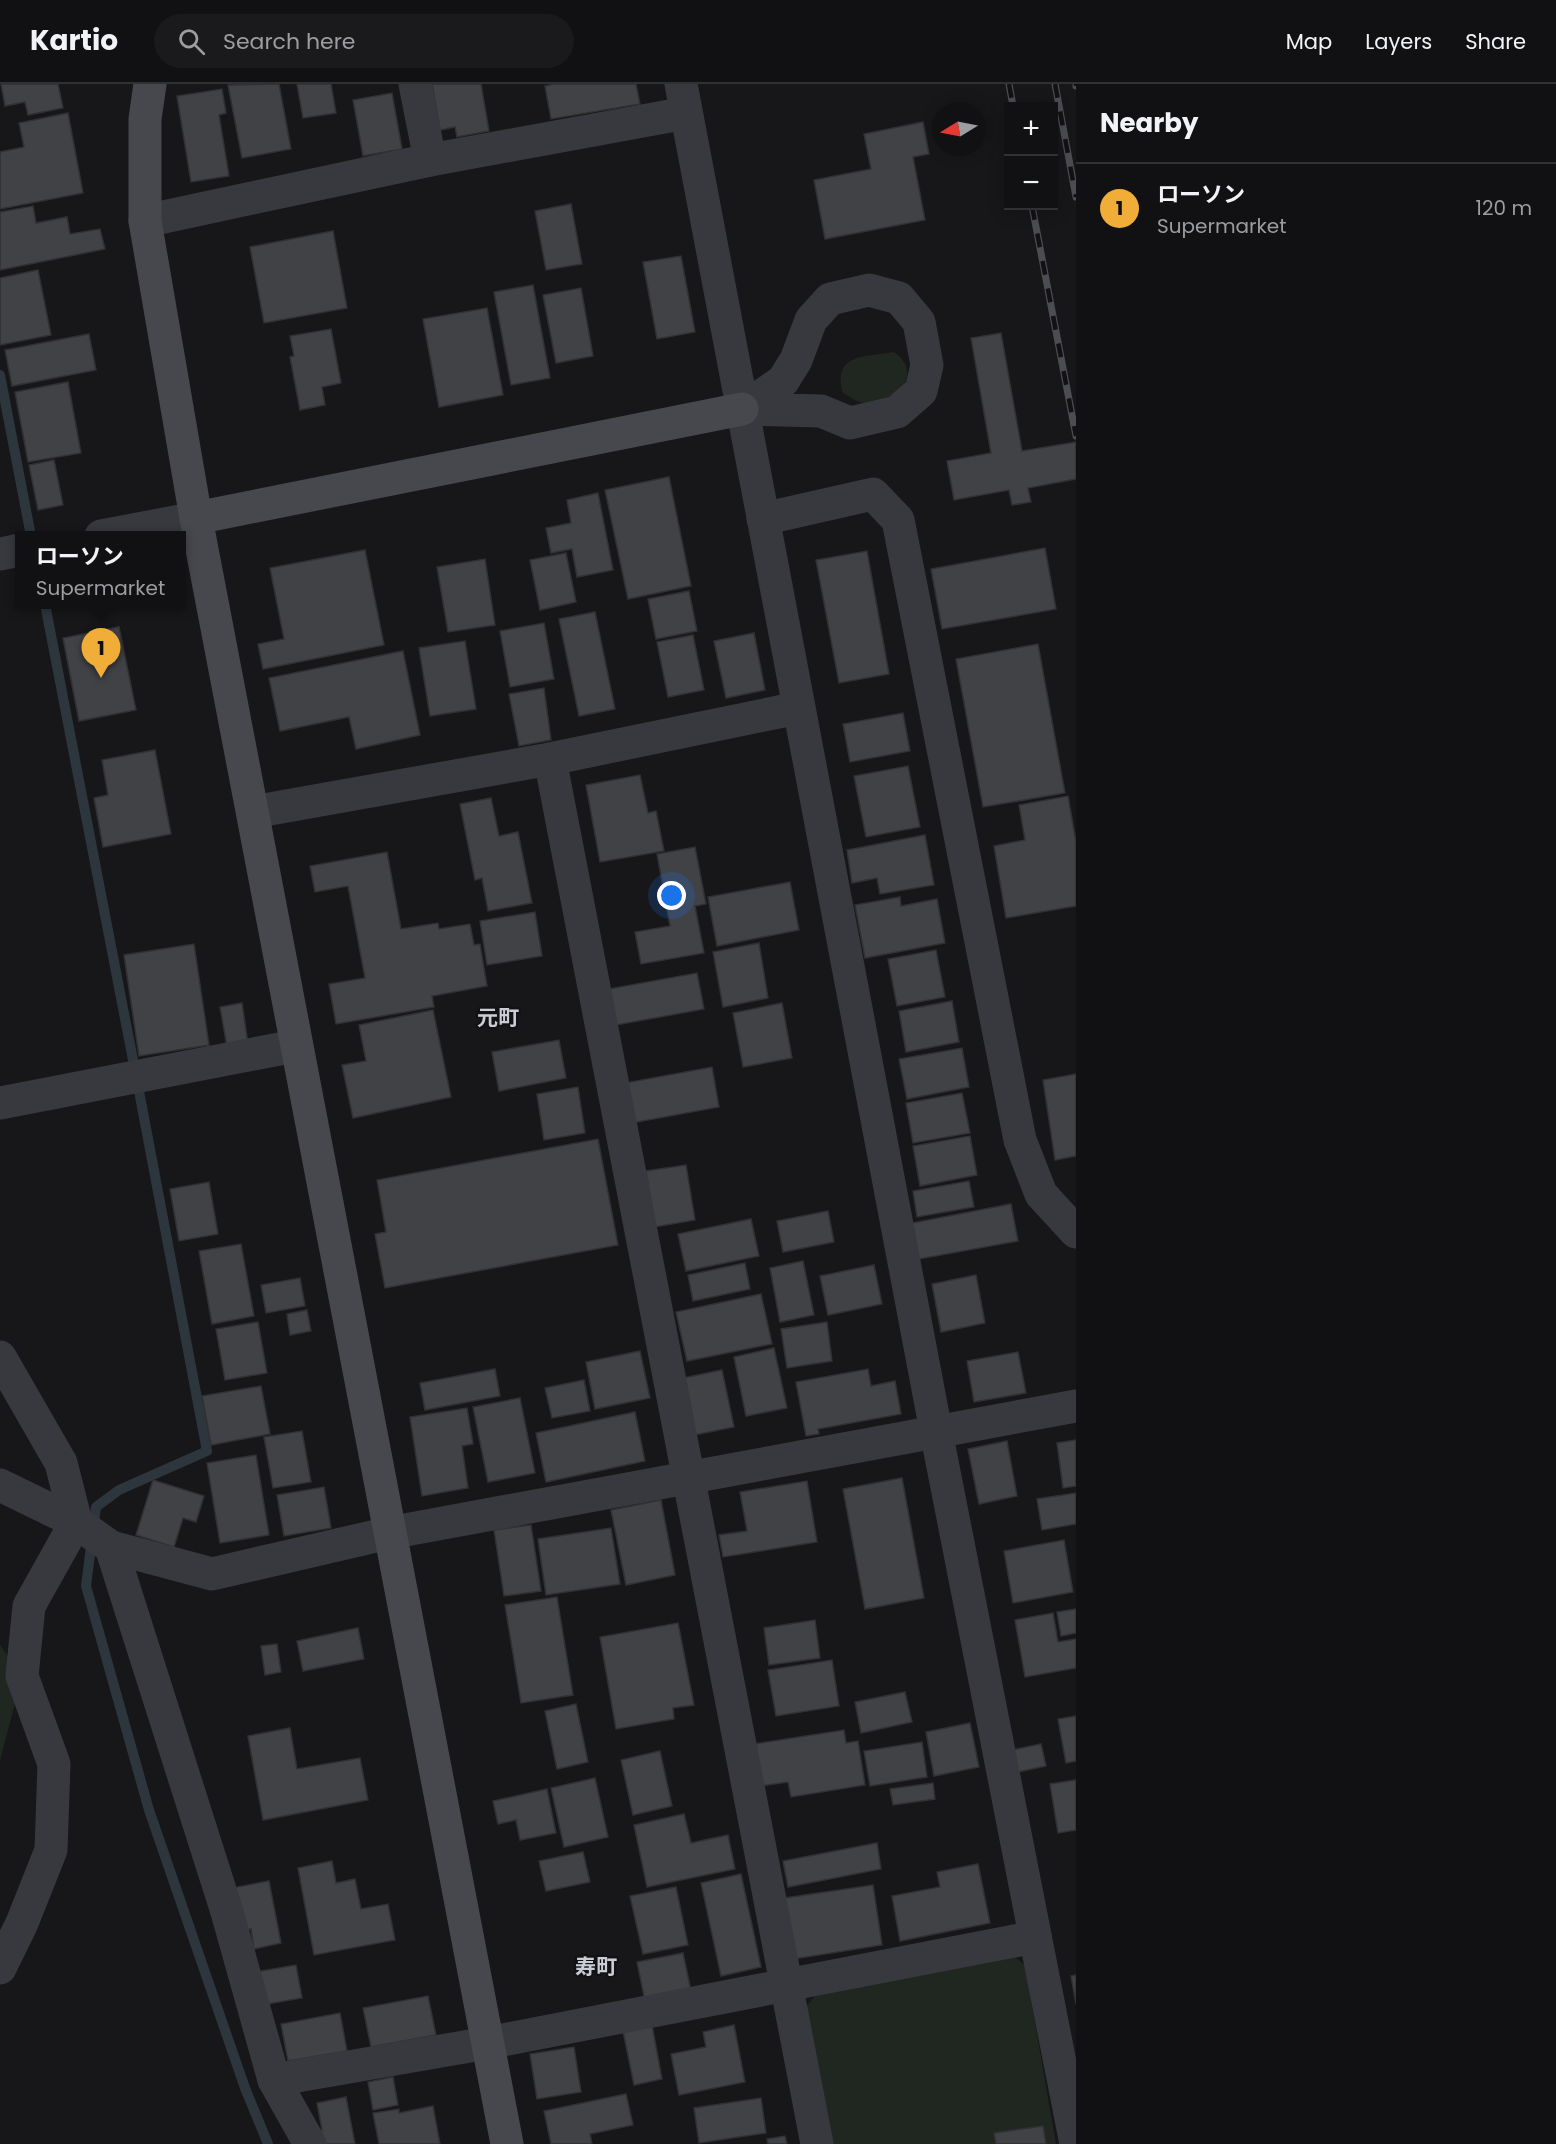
<!DOCTYPE html>
<html lang="en">
<head>
<meta charset="utf-8">
<style>
	body { margin:0; font-family:Poppins,"Noto Sans JP",sans-serif; background:#1a1a1c; color:#f1f3f6 }
	.controls { position:absolute; right:18px; top:18px; display:grid; overflow:hidden; border-radius:0px; box-shadow:0 3px 15px #0003 }
	.controls button { width:54px; height:54px; display:grid; place-items:center; padding:0; border:0; border-bottom:2px solid #303133; background:#111113; color:#f1f3f6; font:30px sans-serif }
	.compass { position:absolute; left:932px; top:18px; width:54px; height:54px; border-radius:50%; background:#111113; box-shadow:0 3px 15px #0003; rotate:260deg }
	.you { position:absolute; left:672px; top:812px; width:21px; height:21px; margin:-15px; border:4px solid #fff; border-radius:50%; background:#1a73e8; box-shadow:0 0 0 9px #1a73e833 }
	.badge { display:grid; place-items:center; width:39px; height:39px; border-radius:50%; background:#f0ae38; color:#111; font-size:20px; font-weight:700 }
	.pin { position:absolute; translate:-50% -50px; filter:drop-shadow(0 2px 3px #0008) }
	.pin::after { content:''; position:absolute; top:32px; width:21px; height:18px; background:inherit; clip-path:polygon(0 0,100% 0,50% 100%) }
	.popup { position:absolute; left:15px; top:447px; width:171px; height:78px; box-sizing:border-box; display:grid; place-content:center; border-radius:0px; background:#111113; filter:drop-shadow(0 2px 4px #0005); font-size:20px; white-space:nowrap; color:#9c9da0 }
	.popup b { font-size:22px; color:#f1f3f6 }
	.popup::after { content:''; position:absolute; left:50%; top:100%; margin-left:-12px; border:12px solid transparent; border-top-color:#111113 }
	.list { margin:0; padding:0; list-style:none }
	h2 { display:flex; justify-content:space-between; align-items:center; height:78px; margin:0; padding:0 24px; font-size:26px }
	h2 small { font-size:20px; font-weight:400; color:#9c9da0 }
	.list li { display:grid; grid-template-columns:39px 1fr auto; gap:18px; align-items:center; box-sizing:border-box; height:90px; padding:0 24px; border-top:2px solid #303133 }
	.list b { display:block; font-size:22px; white-space:nowrap }
	.list p { margin:0; font-size:20px; white-space:nowrap; color:#9c9da0 }
	.list em { font-size:20px; font-style:normal; color:#9c9da0 }
	.icon { flex:none; width:33px; height:33px; fill:none; stroke:currentColor; stroke-width:2; stroke-linecap:round; stroke-linejoin:round }
	.map { position:relative; flex:none; width:1076px; height:2060px; overflow:hidden }
	header { display:flex; align-items:center; gap:36px; box-sizing:border-box; height:84px; padding:0 30px; background:#111113; border-bottom:2px solid #303133 }
	header strong { font-size:28px }
	nav { display:flex; gap:33px; margin-inline-start:auto; font-size:21px }
	.search { width:420px; height:54px; background:#1a1a1c; display:flex; align-items:center; gap:15px; box-sizing:border-box; padding:0 21px; border-radius:33px; color:#9c9da0; font-size:22px }
	main { display:flex }
	aside { flex:1; background:#111113 }
	.map>svg:first-child { display:block }
</style>
</head>
<body>
<header>
<strong>Kartio</strong>
<div class="search"><svg class="icon" aria-label="search" viewBox="0 0 24 24"><circle cx="10" cy="10" r="6"/><path d="M15 15l6 6"/></svg>Search here</div>
<nav><a>Map</a><a>Layers</a><a>Share</a></nav>
</header>
<main>
<div class="map">
<svg width="1076" height="2060" viewBox="0 0 1076 2060">
	<rect width="100%" height="100%" fill="#171719"/>
	<g fill="#1f2720">
		<path d="M 894,268 C 926,290 894,322 864,319 C 857,318 850,313 843,309 C 832,269 866,273 894,268 Z"/>
		<path d="M 0,1561 L 22,1592 L 0,1677 Z"/>
		<path d="M 1011,1870 L 1025,1881 L 1056,2060 L 829,2060 L 802,1928 L 815,1912 Z"/>
	</g>
	<g fill="none" stroke-linecap="round" stroke-linejoin="round">
		<g stroke="#2d363d" stroke-width="10">
			<path d="M 0,291 L 31,452"/>
			<path d="M 45,520 C 99,803 155,1084 207,1367 L 119,1406 L 96,1423 L 86,1502 L 149,1726 L 245,2004 L 268,2060"/>
		</g>
	</g>
	<g fill="#414246" stroke="#313135" stroke-width="1.5">
		<path d="M 1,0 L 58,0 L 63,24 L 28,31 L 25,18 L 5,22 Z"/>
		<path d="M 279,0 L 291,65 L 242,74 L 228,1 Z"/>
		<path d="M 297,0 L 331,0 L 336,29 L 303,34 Z"/>
		<path d="M 432,0 L 481,0 L 489,47 L 457,53 L 455,43 L 440,46 Z"/>
		<path d="M 554,0 L 636,0 L 640,20 L 551,35 L 545,2 Z"/>
		<path d="M 222,5 L 226,29 L 219,31 L 229,92 L 191,98 L 177,12 Z"/>
		<path d="M 392,9 L 402,65 L 363,72 L 353,16 Z"/>
		<path d="M 68,29 L 83,109 L 0,125 L 0,68 L 24,63 L 19,39 Z"/>
		<path d="M 923,38 L 929,70 L 913,73 L 925,136 L 825,155 L 814,96 L 871,85 L 864,50 Z"/>
		<path d="M 571,120 L 582,180 L 546,186 L 535,127 Z"/>
		<path d="M 33,122 L 36,139 L 67,133 L 70,150 L 100,145 L 105,165 L 0,186 L 0,128 Z"/>
		<path d="M 333,147 L 347,224 L 264,239 L 250,163 Z"/>
		<path d="M 681,172 L 695,248 L 657,255 L 643,178 Z"/>
		<path d="M 38,186 L 51,251 L 0,261 L 0,194 Z"/>
		<path d="M 533,201 L 550,294 L 511,301 L 494,208 Z"/>
		<path d="M 581,204 L 593,272 L 556,279 L 543,211 Z"/>
		<path d="M 487,224 L 503,311 L 439,323 L 423,235 Z"/>
		<path d="M 331,245 L 341,299 L 322,303 L 325,321 L 300,326 L 290,273 L 294,272 L 290,252 Z"/>
		<path d="M 1001,249 L 1022,367 L 1076,358 L 1076,395 L 1028,404 L 1031,418 L 1012,421 L 1009,406 L 954,416 L 947,377 L 991,369 L 971,254 Z"/>
		<path d="M 89,250 L 96,286 L 12,302 L 5,266 Z"/>
		<path d="M 68,298 L 81,369 L 28,378 L 15,308 Z"/>
		<path d="M 54,376 L 63,421 L 38,426 L 29,381 Z"/>
		<path d="M 669,393 L 691,502 L 628,515 L 605,406 Z"/>
		<path d="M 598,409 L 613,486 L 577,493 L 572,465 L 551,469 L 546,444 L 571,439 L 567,416 Z"/>
		<path d="M 1045,464 L 1056,525 L 942,545 L 931,485 Z"/>
		<path d="M 365,466 L 384,561 L 263,585 L 258,560 L 284,555 L 270,484 Z"/>
		<path d="M 867,467 L 889,590 L 839,599 L 816,476 Z"/>
		<path d="M 566,469 L 576,518 L 540,526 L 530,476 Z"/>
		<path d="M 485,475 L 495,541 L 448,548 L 437,483 Z"/>
		<path d="M 689,507 L 697,547 L 656,555 L 648,515 Z"/>
		<path d="M 595,528 L 615,625 L 579,632 L 559,535 Z"/>
		<path d="M 544,539 L 554,595 L 510,603 L 500,547 Z"/>
		<path d="M 119,543 L 136,626 L 79,637 L 63,554 Z"/>
		<path d="M 754,549 L 765,606 L 726,614 L 714,557 Z"/>
		<path d="M 693,551 L 704,606 L 668,613 L 657,558 Z"/>
		<path d="M 465,557 L 476,625 L 430,632 L 419,564 Z"/>
		<path d="M 1038,560 L 1065,709 L 983,723 L 956,575 Z"/>
		<path d="M 403,567 L 420,651 L 356,665 L 349,633 L 280,647 L 269,594 Z"/>
		<path d="M 544,604 L 551,656 L 519,662 L 509,610 Z"/>
		<path d="M 903,629 L 910,667 L 850,678 L 843,640 Z"/>
		<path d="M 155,666 L 171,750 L 103,763 L 94,714 L 108,711 L 102,676 Z"/>
		<path d="M 908,682 L 920,743 L 866,753 L 854,692 Z"/>
		<path d="M 640,691 L 648,729 L 656,727 L 664,767 L 600,778 L 586,701 Z"/>
		<path d="M 1068,712 L 1076,758 L 1076,822 L 1006,834 L 994,762 L 1025,756 L 1019,721 Z"/>
		<path d="M 491,714 L 499,752 L 518,748 L 532,819 L 488,827 L 482,794 L 475,796 L 460,720 Z"/>
		<path d="M 925,751 L 934,801 L 880,810 L 877,794 L 852,799 L 847,766 Z"/>
		<path d="M 695,763 L 706,820 L 695,822 L 704,869 L 641,880 L 635,848 L 670,842 L 657,770 Z"/>
		<path d="M 387,768 L 401,845 L 438,839 L 439,845 L 470,840 L 474,861 L 480,860 L 487,902 L 432,912 L 434,923 L 336,940 L 329,900 L 365,894 L 348,802 L 315,808 L 310,782 Z"/>
		<path d="M 790,798 L 799,846 L 717,862 L 708,813 Z"/>
		<path d="M 900,813 L 901,822 L 937,815 L 945,859 L 865,874 L 855,821 Z"/>
		<path d="M 535,828 L 542,872 L 487,881 L 480,837 Z"/>
		<path d="M 759,859 L 768,914 L 723,923 L 713,868 Z"/>
		<path d="M 194,860 L 209,961 L 139,972 L 124,871 Z"/>
		<path d="M 936,866 L 945,913 L 897,922 L 888,875 Z"/>
		<path d="M 697,889 L 704,925 L 616,941 L 609,905 Z"/>
		<path d="M 952,917 L 959,958 L 906,968 L 899,927 Z"/>
		<path d="M 242,919 L 248,960 L 227,963 L 220,923 Z"/>
		<path d="M 782,919 L 792,974 L 743,983 L 733,929 Z"/>
		<path d="M 433,926 L 451,1013 L 353,1034 L 342,981 L 366,977 L 359,941 Z"/>
		<path d="M 559,956 L 566,994 L 499,1007 L 492,968 Z"/>
		<path d="M 962,964 L 969,1003 L 907,1015 L 899,975 Z"/>
		<path d="M 712,983 L 719,1023 L 632,1039 L 625,999 Z"/>
		<path d="M 1076,990 L 1076,1072 L 1055,1076 L 1043,996 Z"/>
		<path d="M 578,1003 L 585,1049 L 544,1056 L 537,1010 Z"/>
		<path d="M 962,1009 L 970,1049 L 913,1059 L 906,1019 Z"/>
		<path d="M 970,1052 L 977,1091 L 920,1102 L 913,1062 Z"/>
		<path d="M 598,1055 L 618,1161 L 385,1204 L 375,1150 L 386,1148 L 377,1096 Z"/>
		<path d="M 686,1081 L 695,1136 L 655,1143 L 646,1087 Z"/>
		<path d="M 969,1097 L 974,1123 L 917,1133 L 913,1107 Z"/>
		<path d="M 209,1098 L 218,1150 L 179,1157 L 170,1105 Z"/>
		<path d="M 1011,1120 L 1018,1157 L 919,1175 L 912,1139 Z"/>
		<path d="M 828,1127 L 834,1158 L 783,1168 L 777,1137 Z"/>
		<path d="M 751,1135 L 759,1172 L 686,1187 L 678,1150 Z"/>
		<path d="M 241,1160 L 254,1232 L 212,1240 L 199,1167 Z"/>
		<path d="M 803,1177 L 814,1231 L 780,1238 L 770,1184 Z"/>
		<path d="M 745,1179 L 750,1205 L 693,1217 L 688,1191 Z"/>
		<path d="M 874,1181 L 882,1220 L 828,1231 L 820,1192 Z"/>
		<path d="M 976,1191 L 985,1239 L 941,1248 L 932,1200 Z"/>
		<path d="M 300,1194 L 305,1222 L 266,1229 L 261,1201 Z"/>
		<path d="M 761,1210 L 772,1260 L 687,1277 L 676,1228 Z"/>
		<path d="M 307,1226 L 311,1247 L 290,1251 L 287,1230 Z"/>
		<path d="M 258,1238 L 267,1289 L 225,1296 L 216,1245 Z"/>
		<path d="M 827,1238 L 832,1277 L 787,1284 L 781,1245 Z"/>
		<path d="M 774,1264 L 787,1324 L 746,1332 L 734,1273 Z"/>
		<path d="M 640,1267 L 650,1314 L 595,1325 L 586,1278 Z"/>
		<path d="M 1018,1268 L 1026,1309 L 974,1318 L 967,1277 Z"/>
		<path d="M 495,1285 L 500,1312 L 425,1326 L 420,1299 Z"/>
		<path d="M 868,1285 L 871,1302 L 895,1297 L 901,1330 L 818,1345 L 819,1350 L 806,1352 L 796,1298 Z"/>
		<path d="M 722,1286 L 734,1343 L 694,1351 L 683,1294 Z"/>
		<path d="M 584,1296 L 590,1327 L 552,1334 L 545,1304 Z"/>
		<path d="M 261,1302 L 270,1350 L 211,1361 L 202,1312 Z"/>
		<path d="M 520,1314 L 535,1389 L 488,1398 L 473,1323 Z"/>
		<path d="M 467,1324 L 473,1360 L 462,1362 L 468,1404 L 422,1412 L 410,1333 Z"/>
		<path d="M 635,1328 L 645,1377 L 546,1398 L 536,1349 Z"/>
		<path d="M 302,1347 L 311,1398 L 273,1404 L 264,1353 Z"/>
		<path d="M 1076,1356 L 1076,1402 L 1063,1404 L 1057,1359 Z"/>
		<path d="M 1007,1357 L 1017,1412 L 979,1420 L 968,1365 Z"/>
		<path d="M 256,1371 L 269,1451 L 220,1459 L 207,1379 Z"/>
		<path d="M 902,1394 L 924,1514 L 865,1525 L 843,1405 Z"/>
		<path d="M 153,1396 L 204,1412 L 196,1438 L 183,1434 L 174,1463 L 136,1451 Z"/>
		<path d="M 807,1397 L 817,1458 L 723,1473 L 719,1451 L 747,1447 L 740,1408 Z"/>
		<path d="M 324,1403 L 331,1444 L 284,1452 L 277,1411 Z"/>
		<path d="M 1076,1409 L 1076,1440 L 1042,1446 L 1037,1415 Z"/>
		<path d="M 661,1416 L 675,1491 L 626,1501 L 611,1426 Z"/>
		<path d="M 531,1441 L 541,1507 L 504,1512 L 494,1446 Z"/>
		<path d="M 611,1444 L 620,1500 L 546,1511 L 538,1455 Z"/>
		<path d="M 1064,1456 L 1073,1508 L 1013,1519 L 1004,1467 Z"/>
		<path d="M 557,1513 L 573,1611 L 521,1619 L 505,1521 Z"/>
		<path d="M 1076,1525 L 1076,1549 L 1061,1552 L 1057,1528 Z"/>
		<path d="M 1053,1529 L 1058,1558 L 1076,1555 L 1076,1584 L 1025,1593 L 1015,1536 Z"/>
		<path d="M 815,1536 L 820,1574 L 769,1581 L 764,1544 Z"/>
		<path d="M 678,1539 L 694,1621 L 673,1624 L 674,1635 L 616,1645 L 600,1553 Z"/>
		<path d="M 358,1544 L 364,1575 L 303,1587 L 297,1557 Z"/>
		<path d="M 277,1560 L 281,1588 L 265,1591 L 261,1562 Z"/>
		<path d="M 832,1576 L 839,1622 L 776,1632 L 768,1586 Z"/>
		<path d="M 905,1608 L 912,1638 L 861,1649 L 855,1618 Z"/>
		<path d="M 576,1620 L 588,1678 L 557,1685 L 545,1627 Z"/>
		<path d="M 1076,1632 L 1076,1677 L 1066,1679 L 1058,1635 Z"/>
		<path d="M 970,1639 L 979,1683 L 934,1692 L 926,1648 Z"/>
		<path d="M 290,1644 L 297,1685 L 360,1674 L 368,1716 L 263,1736 L 248,1652 Z"/>
		<path d="M 844,1646 L 846,1659 L 858,1657 L 865,1701 L 791,1713 L 788,1698 L 761,1702 L 754,1660 Z"/>
		<path d="M 922,1658 L 927,1693 L 870,1702 L 864,1667 Z"/>
		<path d="M 1041,1660 L 1046,1682 L 1013,1689 L 1008,1667 Z"/>
		<path d="M 660,1667 L 672,1722 L 633,1731 L 621,1676 Z"/>
		<path d="M 595,1694 L 608,1753 L 564,1763 L 551,1704 Z"/>
		<path d="M 1076,1696 L 1076,1746 L 1058,1749 L 1050,1700 Z"/>
		<path d="M 933,1699 L 935,1715 L 893,1721 L 890,1705 Z"/>
		<path d="M 547,1705 L 556,1749 L 520,1756 L 516,1736 L 498,1740 L 493,1717 Z"/>
		<path d="M 684,1730 L 691,1759 L 728,1751 L 735,1785 L 647,1803 L 634,1741 Z"/>
		<path d="M 877,1759 L 881,1785 L 788,1803 L 783,1777 Z"/>
		<path d="M 583,1768 L 590,1798 L 546,1807 L 539,1777 Z"/>
		<path d="M 332,1777 L 336,1799 L 355,1795 L 361,1825 L 388,1820 L 395,1856 L 314,1871 L 298,1784 Z"/>
		<path d="M 978,1780 L 990,1839 L 900,1857 L 892,1812 L 940,1803 L 937,1788 Z"/>
		<path d="M 741,1790 L 761,1883 L 721,1892 L 701,1799 Z"/>
		<path d="M 269,1797 L 281,1859 L 254,1865 L 251,1845 L 240,1847 L 232,1804 Z"/>
		<path d="M 873,1801 L 882,1861 L 794,1875 L 785,1814 Z"/>
		<path d="M 676,1803 L 688,1861 L 643,1870 L 630,1812 Z"/>
		<path d="M 683,1869 L 691,1907 L 645,1917 L 637,1878 Z"/>
		<path d="M 296,1881 L 302,1914 L 256,1922 L 250,1889 Z"/>
		<path d="M 1076,1891 L 1076,1920 L 1071,1892 Z"/>
		<path d="M 428,1912 L 436,1951 L 371,1963 L 363,1924 Z"/>
		<path d="M 340,1929 L 347,1967 L 288,1977 L 281,1940 Z"/>
		<path d="M 652,1941 L 662,1995 L 634,2001 L 623,1947 Z"/>
		<path d="M 734,1941 L 745,1998 L 679,2011 L 671,1970 L 706,1963 L 703,1948 Z"/>
		<path d="M 574,1963 L 581,2008 L 537,2015 L 530,1970 Z"/>
		<path d="M 393,1993 L 398,2021 L 373,2026 L 368,1998 Z"/>
		<path d="M 626,2010 L 633,2041 L 590,2050 L 592,2060 L 551,2060 L 544,2027 Z"/>
		<path d="M 346,2013 L 355,2060 L 309,2060 L 307,2048 L 322,2046 L 317,2019 Z"/>
		<path d="M 761,2014 L 766,2049 L 699,2059 L 694,2024 Z"/>
		<path d="M 433,2022 L 440,2060 L 379,2060 L 373,2029 L 399,2025 L 399,2029 Z"/>
		<path d="M 1043,2042 L 1046,2060 L 996,2060 L 994,2049 Z"/>
		<path d="M 785,2052 L 787,2060 L 768,2060 L 767,2055 Z"/>
	</g>
	<g fill="none" stroke-linecap="round" stroke-linejoin="round">
		<g stroke="#38393e" stroke-width="33">
			<path d="M 415,0 L 430,76"/>
			<path d="M 681,0 L 936,1347 L 1076,2060"/>
			<path d="M 145,137 L 430,76 L 686,29"/>
			<path d="M 869,206 L 899,214 L 919,238 L 927,281 L 921,307 L 897,328 L 850,339 L 821,327 L 742,325 L 783,297 L 796,276 L 811,236 L 830,215 Z"/>
			<path d="M 763,435 L 873,410 L 898,436 L 1020,1056 L 1041,1110 L 1076,1148"/>
			<path d="M 101,452 L 196,434"/>
			<path d="M 0,470 L 20,466"/>
			<path d="M 550,675 L 817,2060"/>
			<path d="M 253,728 L 550,675 L 798,624"/>
			<path d="M 0,1019 L 295,962"/>
			<path d="M 0,1273 L 61,1379 L 76,1438 L 29,1522 L 22,1592 L 54,1680 L 51,1766 L 22,1839 L 0,1884"/>
			<path d="M 0,1401 L 76,1438 L 111,1463 L 212,1490 L 389,1449 L 1076,1322"/>
			<path d="M 111,1463 L 227,1828 L 274,1996 L 310,2060"/>
			<path d="M 274,1996 L 487,1959 L 1035,1853"/>
		</g>
		<g stroke="#46484e" stroke-width="33">
			<path d="M 150,0 L 145,35 L 145,137 L 196,434 L 507,2060"/>
			<path d="M 196,434 L 742,325"/>
		</g>
		<g stroke="#4b4d53" stroke-width="7">
			<g id="rail">
				<path d="M 1009,0 L 1013,22"/>
				<path d="M 1055,0 L 1076,113"/>
				<path d="M 1076,0 L 1076,2"/>
				<path d="M 1032,122 L 1076,352"/>
			</g>
		</g>
		<use href="#rail" stroke="#121214" stroke-width="4.5" stroke-dasharray="14" stroke-linecap="butt"/>
	</g>
	<g text-anchor="middle" dominant-baseline="central" stroke-width="4.5" stroke-linejoin="round" paint-order="stroke">
		<g font-size="21" font-weight="bold" fill="#cacdd5" stroke="#121214">
			<text x="498" y="933">元町</text>
			<text x="596" y="1882">寿町</text>
		</g>
	</g>
</svg>
<div class="controls">
<button>+</button>
<button>−</button>
</div>
<svg class="compass" viewBox="-18 -18 36 36"><path d="M0-13l5 13h-10z" fill="#e53935"/><path d="M0 13l5-13h-10z" fill="#9c9da0"/></svg>
<div class="you"></div>
<div class="pin badge" style="left:101px;top:594px">1</div>
<div class="popup"><b>ローソン</b>Supermarket</div>
</div>
<aside>
<h2>Nearby<small></small></h2>
<ul class="list">
<li><span class="badge">1</span><div><b>ローソン</b><p>Supermarket</p></div><em>120 m</em></li>
</ul>
</aside>
</main>
</body>
</html>
